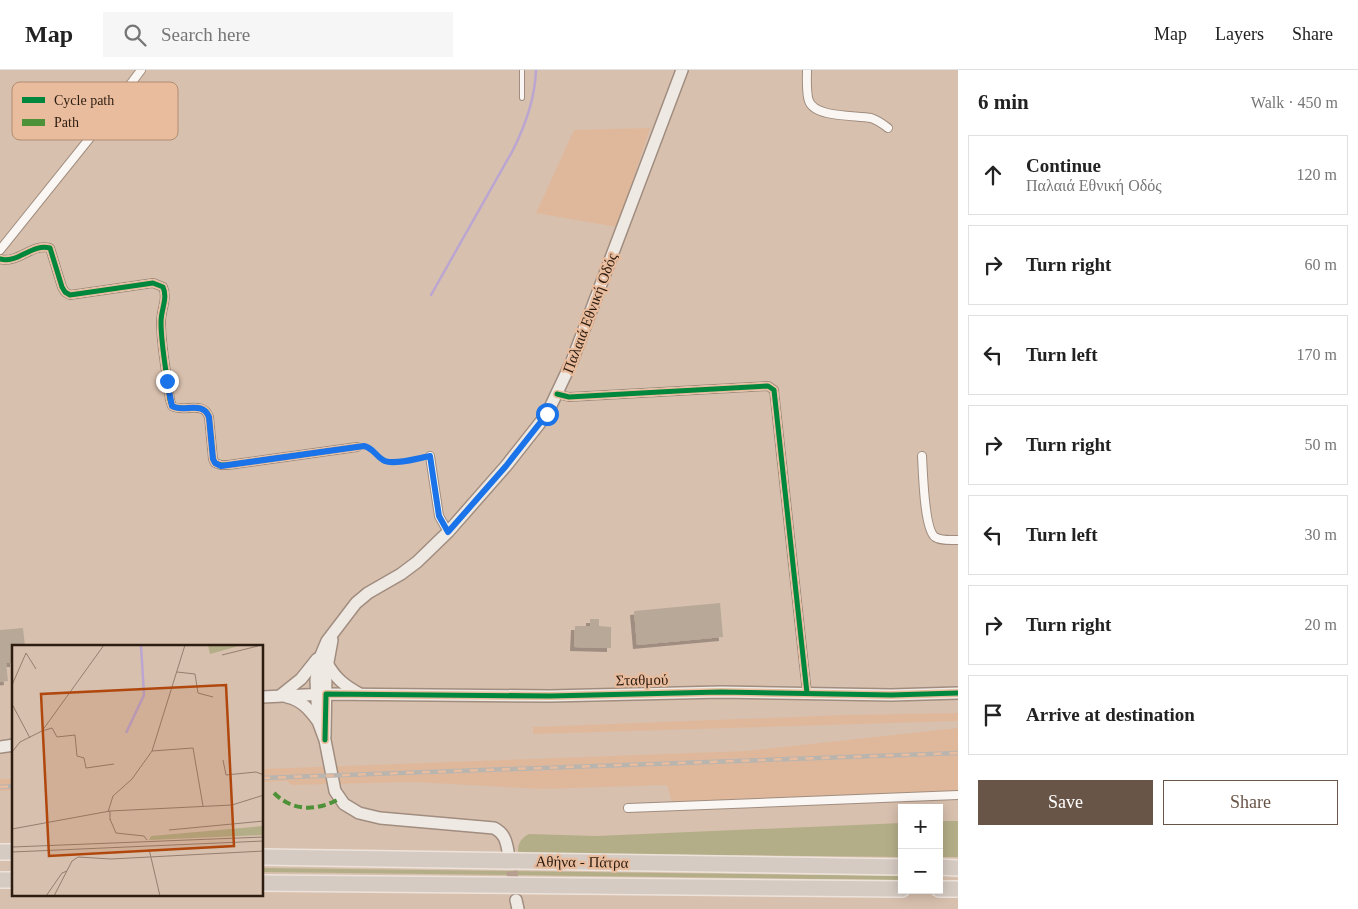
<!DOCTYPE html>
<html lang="en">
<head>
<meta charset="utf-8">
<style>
	body { margin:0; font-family:"Times New Roman",serif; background:#f6f6f6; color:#222 }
	.controls { position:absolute; right:15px; bottom:15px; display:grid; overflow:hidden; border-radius:0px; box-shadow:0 2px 12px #0003 }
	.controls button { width:45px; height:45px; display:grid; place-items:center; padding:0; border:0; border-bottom:1px solid #e0e0e0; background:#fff; color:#222; font:25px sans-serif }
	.stop { position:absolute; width:15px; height:15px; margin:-11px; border:4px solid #1a73e8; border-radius:50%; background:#fff }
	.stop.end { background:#1a73e8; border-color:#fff; box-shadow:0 1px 5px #0008 }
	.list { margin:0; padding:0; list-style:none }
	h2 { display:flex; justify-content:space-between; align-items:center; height:65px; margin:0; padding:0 20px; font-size:21px }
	h2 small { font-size:16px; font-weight:400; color:#767676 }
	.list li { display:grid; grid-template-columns:32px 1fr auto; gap:15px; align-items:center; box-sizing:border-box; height:80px; margin:0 10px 10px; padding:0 10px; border:1px solid #e0e0e0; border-radius:0px }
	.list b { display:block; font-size:19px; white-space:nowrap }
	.list p { margin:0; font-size:16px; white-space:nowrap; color:#767676 }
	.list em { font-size:16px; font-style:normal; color:#767676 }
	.actions { display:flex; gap:10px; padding:15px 20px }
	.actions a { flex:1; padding:11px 0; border:1px solid #695547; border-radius:0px; text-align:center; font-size:18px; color:#695547 }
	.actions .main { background:#695547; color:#fff }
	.icon { flex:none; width:28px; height:28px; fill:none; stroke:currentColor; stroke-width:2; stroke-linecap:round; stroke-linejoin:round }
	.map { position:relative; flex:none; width:958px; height:839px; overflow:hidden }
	header { display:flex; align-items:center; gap:30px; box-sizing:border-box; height:70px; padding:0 25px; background:#fff; border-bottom:1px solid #e0e0e0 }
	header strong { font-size:24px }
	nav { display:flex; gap:28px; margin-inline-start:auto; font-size:18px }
	.search { width:350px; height:45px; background:#f6f6f6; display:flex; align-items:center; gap:12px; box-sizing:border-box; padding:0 18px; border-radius:0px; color:#767676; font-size:19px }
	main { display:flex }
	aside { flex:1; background:#fff }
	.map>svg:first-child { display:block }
</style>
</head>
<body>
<header>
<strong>Map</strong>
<div class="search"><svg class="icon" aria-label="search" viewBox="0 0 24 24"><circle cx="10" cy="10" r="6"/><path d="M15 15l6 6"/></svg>Search here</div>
<nav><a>Map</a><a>Layers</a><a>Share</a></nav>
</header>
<main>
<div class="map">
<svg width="958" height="839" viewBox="0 0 958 839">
	<defs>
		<filter id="shadow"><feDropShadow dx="-4" dy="4" stdDeviation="0" flood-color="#0004"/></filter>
	</defs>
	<rect width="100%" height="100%" fill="#d8c0ae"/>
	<g fill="#dfb89c">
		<path d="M 650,58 L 617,157 L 536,143 L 574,60 Z"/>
		<path d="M 958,643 L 958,651 L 533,664 L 533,657 L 845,645 Z"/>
		<path d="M 958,658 L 958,722 L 672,732 L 667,715 L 542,719 L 414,712 L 291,715 L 287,711 L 263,712 L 262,699 L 746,681 Z"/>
		<path d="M 0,709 L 14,709 L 14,720 L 0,721 Z"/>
	</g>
	<g fill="#b4ae88">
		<rect x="939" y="751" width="19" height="36"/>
		<path d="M 902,753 L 902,787 L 518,783 C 518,773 520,769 529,764 L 596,766 Z"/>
		<path d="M 263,798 L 902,806 L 902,810 L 263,802 Z"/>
	</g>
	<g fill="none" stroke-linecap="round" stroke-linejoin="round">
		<path stroke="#baa6d0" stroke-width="2.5" d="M 431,225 L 513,80 C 526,54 535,29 536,0"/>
	</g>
	<g fill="#b8a897" filter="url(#shadow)">
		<path d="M 720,533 L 723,567 L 637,575 L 634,541 Z"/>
		<path d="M 590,549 L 599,549 L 599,556 L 611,557 L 611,578 L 574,577 L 575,556 L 590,556 Z"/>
		<path d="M 23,558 L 25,576 L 14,576 L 14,593 L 6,593 L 8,611 L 0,612 L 0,560 Z"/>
	</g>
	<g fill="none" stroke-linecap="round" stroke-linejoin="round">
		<path stroke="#b69f8e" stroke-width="11" stroke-dasharray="11 5.5" stroke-linecap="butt" d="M 509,785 L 515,821"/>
		<g stroke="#a08d7f" stroke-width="6">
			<path id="lane" d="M 522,28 L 522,0"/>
		</g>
		<g stroke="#a08d7f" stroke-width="10">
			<g id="street">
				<path d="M 807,0 C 807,9 806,23 809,31 C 815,48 856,45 871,48 C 877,50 883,54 888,58"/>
				<path d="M 0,180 L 97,59 L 141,0"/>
				<path d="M 0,189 C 18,194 32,173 50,178 L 62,217 L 65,222 L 70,225 L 153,213 L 163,217 C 168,229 161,239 161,252 C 161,277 167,304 170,330 L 172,336 C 184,343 203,330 209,347 L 213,389 L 215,393 L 221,395 L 228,395 L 357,377"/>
				<path d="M 557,324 L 569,327 L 768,316 L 774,320 L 807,623"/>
				<path d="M 430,386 L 439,446 L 448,462"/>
				<path d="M 922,386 C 923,401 924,459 935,467 C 941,471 950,470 958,470"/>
				<path d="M 628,738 L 958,725"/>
			</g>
		</g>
		<g stroke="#a08d7f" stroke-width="14">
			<g id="secondary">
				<path d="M 327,593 C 335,608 345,616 360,624"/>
				<path d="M 281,625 L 301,609 L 317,589"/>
				<path d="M 262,627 L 326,624 L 550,626 L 721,622 L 891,625 L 958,623"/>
				<path d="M 287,627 C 301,630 309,639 317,650"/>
				<path d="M 325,666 L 326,603 L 332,570"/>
				<path d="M 0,677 L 14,675"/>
				<path d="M 508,781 C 506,770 504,763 494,758 L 380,748 L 359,743 L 344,734 L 335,721 L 325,670 L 318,651 L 316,610 L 319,590 L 327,571 L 356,533 L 368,523 L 401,504 L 417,492 L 448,462 L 506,396 L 547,344 L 572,291 L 682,0"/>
				<path d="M 516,830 L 518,839"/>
			</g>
		</g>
		<g stroke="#ede3db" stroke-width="18">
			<g id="highway">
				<path d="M 0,782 L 14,782"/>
				<path d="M 262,787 L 902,797"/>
				<path d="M 939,797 L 958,798"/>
				<path d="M 0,810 L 14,810"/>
				<path d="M 262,813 L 902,819"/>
				<path d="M 939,819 L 958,819"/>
			</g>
		</g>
		<path stroke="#d6cec8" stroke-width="1" stroke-dasharray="2.5 4" stroke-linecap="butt" d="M 366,377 C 373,379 376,384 381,389 C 392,396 409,390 421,388"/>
		<use href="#lane" stroke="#f9f6f3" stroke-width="4"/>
		<use href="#street" stroke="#f9f6f3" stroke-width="8"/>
		<use href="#secondary" stroke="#efe9e4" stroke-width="11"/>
		<use href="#highway" stroke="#d6cbc3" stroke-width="15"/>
		<g stroke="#bab4af" stroke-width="4.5">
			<g id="rail">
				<path d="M 262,708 L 958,683"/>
				<path d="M 0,717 L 14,716"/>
			</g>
		</g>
		<use href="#rail" stroke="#e9bc9d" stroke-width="2.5" stroke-dasharray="8" stroke-linecap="butt"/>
		<path stroke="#4d9239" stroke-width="4" stroke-dasharray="8 4" stroke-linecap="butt" d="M 274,723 C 293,742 317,741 339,729"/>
		<g stroke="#e9bc9d" stroke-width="8">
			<g id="cycleway">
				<path d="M 0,189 C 18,194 32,173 50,178 L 62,217 L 65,222 L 70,225 L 153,213 L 163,217 C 168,229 161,239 161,252 C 161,277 167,304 170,330 L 172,336 C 184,343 203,330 209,347 L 213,389 L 215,393 L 221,395 L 228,395 L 357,377"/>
				<path d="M 557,324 L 569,327 L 768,316 L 774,320 L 807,623"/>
				<path d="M 325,670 L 326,624 L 550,626 L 721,622 L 891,625 L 958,623"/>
			</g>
		</g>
		<use href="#cycleway" stroke="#00873e" stroke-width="5"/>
	</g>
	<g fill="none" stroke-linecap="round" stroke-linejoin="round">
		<path stroke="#1a73e8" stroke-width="6" d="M 167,311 L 172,336 C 184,343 202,330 209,347 L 213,389 L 215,393 L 221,396 L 364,376 C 373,378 375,385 383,390 C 392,396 419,388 430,386 L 439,446 L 448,462 L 506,396 L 547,344"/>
	</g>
	<g text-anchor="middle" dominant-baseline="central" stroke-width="4.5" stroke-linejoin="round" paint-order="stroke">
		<g font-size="15" fill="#2d1c10" stroke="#e9bc9d">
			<text transform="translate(590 243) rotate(-69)">Παλαιά Εθνική Οδός</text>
			<text transform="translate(642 610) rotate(-1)">Σταθμού</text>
			<text transform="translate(582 792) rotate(1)">Αθήνα - Πάτρα</text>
		</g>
	</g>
	<g transform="translate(12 575)">
		<rect width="251" height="251" fill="#d8c0ae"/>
		<path d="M 196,0 L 230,0 L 198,9 ZM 251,181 L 251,190 L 137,195 L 139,191 Z" fill="#b4ae88"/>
		<path fill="none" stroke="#baa6d0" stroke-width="2.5" d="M 114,88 L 132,50 L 129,0"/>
		<path fill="none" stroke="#947e6f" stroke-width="1" d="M 210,10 L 246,1M 165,27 L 183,29 L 186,48 L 201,52M 0,40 L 14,8 L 24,24M 0,59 L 18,93M 30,86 L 40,83 L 45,92 L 63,90 L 65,111 L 72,113 L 74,123 L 102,119M 140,106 L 181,103 L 191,161M 0,107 L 8,97 L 30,86 L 92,0M 211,115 L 214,130 L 244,127 L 252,130M 96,167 L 101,151 L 120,134 L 140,106 L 173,0M 98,174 L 104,188 L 132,191 L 135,195M 98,175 L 98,166 L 220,160 L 252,150M 0,184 L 98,166M 157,185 L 252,176M 0,202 L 252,192M 137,204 L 148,251M 0,207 L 252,196M 34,251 L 50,228 L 55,226M 42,251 L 60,216 L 66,212 L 99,214 L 252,206"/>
		<path fill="#b0470d" fill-opacity="0.15" stroke="#b0470d" stroke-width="2.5" d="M 214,40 L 222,201 L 37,211 L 29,49 Z"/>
		<rect width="251" height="251" fill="none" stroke="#2d1c10" stroke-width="2.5"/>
	</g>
	<rect x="12" y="12" width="166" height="58" rx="8" fill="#e9bc9d" stroke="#b18c73" stroke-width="1"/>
	<rect x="22" y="27" width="23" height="6" fill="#00873e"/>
	<rect x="22" y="49" width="23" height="7" fill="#4d9239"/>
	<g font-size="14" fill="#2d1c10">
		<text x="54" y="35">Cycle path</text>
		<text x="54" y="57">Path</text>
	</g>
</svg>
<div class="controls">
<button>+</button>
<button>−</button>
</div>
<div class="stop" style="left:547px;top:344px"></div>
<div class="stop end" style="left:167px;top:311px"></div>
</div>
<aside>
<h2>6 min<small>Walk · 450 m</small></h2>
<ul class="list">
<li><svg class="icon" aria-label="ahead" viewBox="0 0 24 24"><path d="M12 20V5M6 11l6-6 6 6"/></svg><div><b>Continue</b><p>Παλαιά Εθνική Οδός</p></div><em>120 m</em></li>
<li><svg class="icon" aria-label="right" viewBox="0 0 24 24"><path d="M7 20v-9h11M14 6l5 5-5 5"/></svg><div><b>Turn right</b></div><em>60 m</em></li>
<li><svg class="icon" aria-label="left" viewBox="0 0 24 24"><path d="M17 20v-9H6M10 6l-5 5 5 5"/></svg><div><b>Turn left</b></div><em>170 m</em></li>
<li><svg class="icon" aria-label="right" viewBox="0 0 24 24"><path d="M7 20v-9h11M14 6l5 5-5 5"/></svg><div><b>Turn right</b></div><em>50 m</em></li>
<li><svg class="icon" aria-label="left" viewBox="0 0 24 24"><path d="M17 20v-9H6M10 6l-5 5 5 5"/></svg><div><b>Turn left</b></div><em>30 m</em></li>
<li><svg class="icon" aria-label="right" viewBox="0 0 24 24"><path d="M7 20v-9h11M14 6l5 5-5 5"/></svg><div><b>Turn right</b></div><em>20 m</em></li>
<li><svg class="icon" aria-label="arrive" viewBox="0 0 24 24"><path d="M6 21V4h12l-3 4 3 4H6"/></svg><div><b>Arrive at destination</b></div></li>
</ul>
<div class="actions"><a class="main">Save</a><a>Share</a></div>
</aside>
</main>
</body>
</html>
